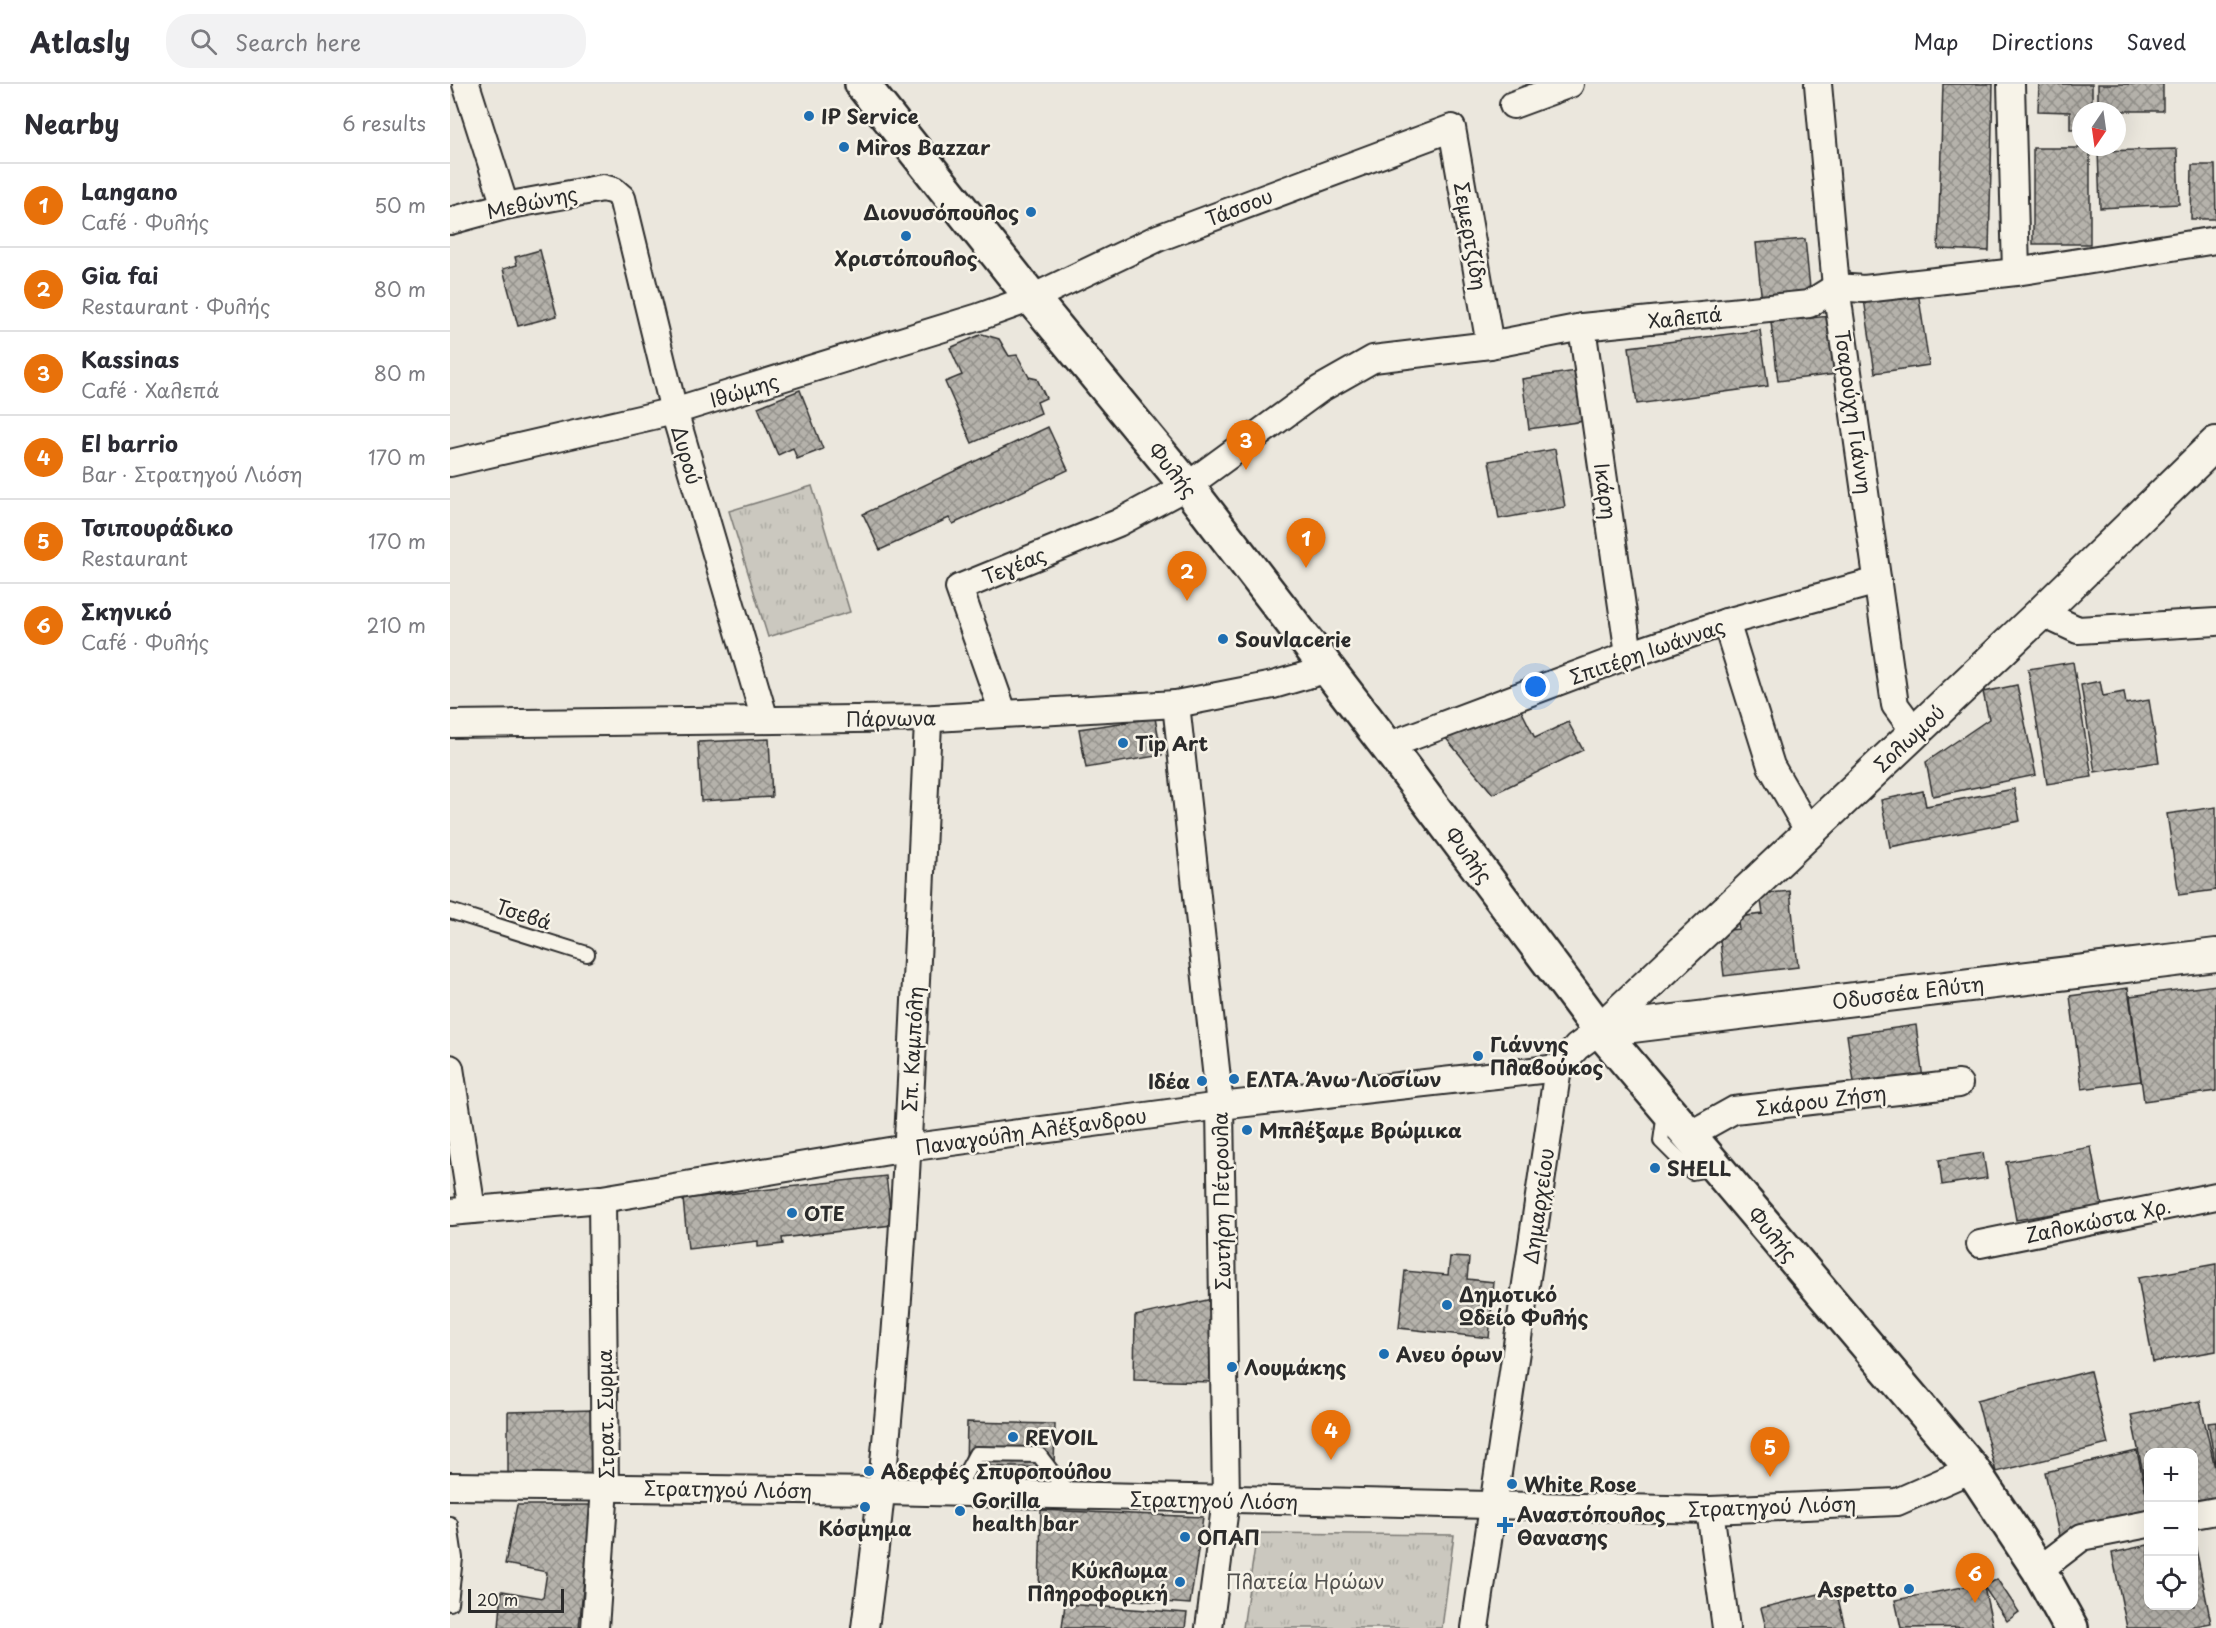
<!DOCTYPE html>
<html lang="en">
<head>
<meta charset="utf-8">
<style>
	body { margin:0; font-family:"Playpen Sans",sans-serif; background:#f2f2f3; color:#2b2b33 }
	.controls { position:absolute; right:18px; bottom:18px; display:grid; overflow:hidden; border-radius:12px; box-shadow:0 6px 24px #0002 }
	.controls button { width:54px; height:54px; display:grid; place-items:center; padding:0; border:0; border-bottom:2px solid #e1e1e2; background:#fff; color:#2b2b33; font:30px sans-serif }
	.compass { position:absolute; left:1622px; top:18px; width:54px; height:54px; border-radius:50%; background:#fff; box-shadow:0 6px 24px #0002; rotate:193deg }
	.scale { position:absolute; left:18px; bottom:15px; width:96px; box-sizing:border-box; padding-left:6px; border:3px solid #2b2b2b; border-top:0; font-size:16px; line-height:21px; white-space:nowrap; color:#2b2b2b; -webkit-text-stroke:4px #f7f3e8; paint-order:stroke }
	.you { position:absolute; left:1086px; top:603px; width:21px; height:21px; margin:-15px; border:4px solid #fff; border-radius:50%; background:#1a73e8; box-shadow:0 0 0 9px #1a73e833 }
	.badge { display:grid; place-items:center; width:39px; height:39px; border-radius:50%; background:#0b8043; color:#fff; font-size:20px; font-weight:700 }
	.pin { position:absolute; translate:-50% -50px; filter:drop-shadow(0 2px 3px #0008) }
	.pin::after { content:''; position:absolute; top:32px; width:21px; height:18px; background:inherit; clip-path:polygon(0 0,100% 0,50% 100%) }
	.list { margin:0; padding:0; list-style:none }
	h2 { display:flex; justify-content:space-between; align-items:center; height:78px; margin:0; padding:0 24px; font-size:26px }
	h2 small { font-size:20px; font-weight:400; color:#7c7c81 }
	.list li { display:grid; grid-template-columns:39px 1fr auto; gap:18px; align-items:center; box-sizing:border-box; height:84px; padding:0 24px; border-top:2px solid #e1e1e2 }
	.list b { display:block; font-size:22px; white-space:nowrap }
	.list p { margin:0; font-size:20px; white-space:nowrap; color:#7c7c81 }
	.list em { font-size:20px; font-style:normal; color:#7c7c81 }
	.icon { flex:none; width:33px; height:33px; fill:none; stroke:currentColor; stroke-width:2; stroke-linecap:round; stroke-linejoin:round }
	.map { position:relative; flex:none; width:1766px; height:1544px; overflow:hidden }
	header { display:flex; align-items:center; gap:36px; box-sizing:border-box; height:84px; padding:0 30px; background:#fff; border-bottom:2px solid #e1e1e2 }
	header strong { font-size:28px }
	nav { display:flex; gap:33px; margin-inline-start:auto; font-size:21px }
	.search { width:420px; height:54px; background:#f2f2f3; display:flex; align-items:center; gap:15px; box-sizing:border-box; padding:0 21px; border-radius:24px; color:#7c7c81; font-size:22px }
	main { display:flex }
	aside { flex:1; background:#fff }
	.map>svg:first-child { display:block }
</style>
</head>
<body>
<header>
<strong>Atlasly</strong>
<div class="search"><svg class="icon" aria-label="search" viewBox="0 0 24 24"><circle cx="10" cy="10" r="6"/><path d="M15 15l6 6"/></svg>Search here</div>
<nav><a>Map</a><a>Directions</a><a>Saved</a></nav>
</header>
<main>
<aside>
<h2>Nearby<small>6 results</small></h2>
<ul class="list">
<li><span class="badge" style="background:#e8710a">1</span><div><b>Langano</b><p>Café · Φυλής</p></div><em>50 m</em></li>
<li><span class="badge" style="background:#e8710a">2</span><div><b>Gia fai</b><p>Restaurant · Φυλής</p></div><em>80 m</em></li>
<li><span class="badge" style="background:#e8710a">3</span><div><b>Kassinas</b><p>Café · Χαλεπά</p></div><em>80 m</em></li>
<li><span class="badge" style="background:#e8710a">4</span><div><b>El barrio</b><p>Bar · Στρατηγού Λιόση</p></div><em>170 m</em></li>
<li><span class="badge" style="background:#e8710a">5</span><div><b>Τσιπουράδικο</b><p>Restaurant</p></div><em>170 m</em></li>
<li><span class="badge" style="background:#e8710a">6</span><div><b>Σκηνικό</b><p>Café · Φυλής</p></div><em>210 m</em></li>
</ul>
</aside>
<div class="map">
<svg width="1766" height="1544" viewBox="0 0 1766 1544">
	<defs>
		<pattern id="park-tufts" width="24" height="20" patternUnits="userSpaceOnUse" patternTransform="scale(1.5)"><rect width="24" height="20" fill="#cbc8bf"/><path d="M3 7l-1-3M5 7V3M7 7l1-3M15 17l-1-3M17 17v-4M19 17l1-3" fill="none" stroke="#aeaca4"/></pattern>
		<pattern id="building-cross-hatch" width="8" height="8" patternUnits="userSpaceOnUse" patternTransform="scale(1.5)"><rect width="8" height="8" fill="#b5b2ab"/><path d="M0 0l8 8M0 8l8-8" fill="none" stroke="#93918b"/></pattern>
	</defs>
	<rect width="100%" height="100%" fill="#ebe7dd"/>
	<filter id="ink" filterUnits="userSpaceOnUse"><feTurbulence type="fractalNoise" baseFrequency=".0167" numOctaves="2"/><feDisplacementMap in="SourceGraphic" scale="12" xChannelSelector="R" yChannelSelector="G"/><feConvolveMatrix kernelMatrix="1 2 1 2 8 2 1 2 1" color-interpolation-filters="sRGB"/></filter>
	<g filter="url(#ink)">
		<g fill="url(#park-tufts)" stroke="#7b7a75" stroke-width="1.5">
			<path d="M 362,402 L 400,528 L 318,553 L 279,427 Z"/>
			<path d="M 807,1449 L 1004,1451 L 992,1544 L 793,1544 Z"/>
		</g>
		<g fill="url(#building-cross-hatch)" stroke="#2b2b2b" stroke-width="1.5">
			<path d="M 1493,0 L 1543,0 L 1539,167 L 1488,165 Z"/>
			<path d="M 1589,0 L 1642,0 L 1642,27 L 1631,27 L 1631,45 L 1620,45 L 1620,28 L 1588,27 Z"/>
			<rect x="1648" y="0" width="65" height="27"/>
			<rect x="1583" y="64" width="57" height="96"/>
			<path d="M 1727,65 L 1729,120 L 1650,124 L 1648,67 Z"/>
			<path d="M 1742,81 L 1765,81 L 1766,135 L 1741,135 Z"/>
			<path d="M 1355,155 L 1361,214 L 1312,219 L 1306,159 Z"/>
			<path d="M 90,166 L 107,232 L 68,242 L 53,185 L 67,181 L 65,173 Z"/>
			<path d="M 1468,207 L 1479,281 L 1425,289 L 1414,215 Z"/>
			<path d="M 1380,232 L 1387,290 L 1328,297 L 1321,238 Z"/>
			<path d="M 1310,246 L 1318,302 L 1187,320 L 1179,263 Z"/>
			<path d="M 532,250 L 549,255 L 559,272 L 567,271 L 579,293 L 587,295 L 596,314 L 587,318 L 591,329 L 522,359 L 495,298 L 512,291 L 500,264 Z"/>
			<path d="M 1126,287 L 1134,337 L 1079,345 L 1072,295 Z"/>
			<path d="M 350,306 L 373,365 L 347,375 L 343,364 L 328,371 L 308,323 Z"/>
			<path d="M 598,343 L 618,386 L 503,440 L 499,434 L 430,466 L 413,430 Z"/>
			<path d="M 1105,365 L 1115,423 L 1049,435 L 1039,377 Z"/>
			<path d="M 1623,578 L 1642,693 L 1597,700 L 1578,585 Z"/>
			<path d="M 1650,597 L 1653,612 L 1674,608 L 1676,620 L 1699,616 L 1709,678 L 1645,688 L 1631,601 Z"/>
			<path d="M 1567,601 L 1586,691 L 1483,712 L 1476,678 L 1539,635 L 1533,608 Z"/>
			<path d="M 1066,616 L 1085,654 L 1118,638 L 1133,666 L 1043,710 L 994,652 Z"/>
			<path d="M 705,634 L 712,671 L 636,684 L 629,645 Z"/>
			<path d="M 319,655 L 322,713 L 251,717 L 248,658 Z"/>
			<path d="M 1564,705 L 1570,737 L 1440,763 L 1431,716 L 1473,707 L 1476,722 Z"/>
			<path d="M 1766,723 L 1766,806 L 1729,811 L 1717,730 Z"/>
			<path d="M 1340,807 L 1348,883 L 1274,892 L 1269,847 L 1289,845 L 1287,833 L 1313,830 L 1310,810 Z"/>
			<path d="M 1766,901 L 1766,1007 L 1694,1017 L 1680,912 Z"/>
			<path d="M 1678,904 L 1691,997 L 1632,1005 L 1620,912 Z"/>
			<path d="M 1466,941 L 1473,995 L 1405,1005 L 1397,951 Z"/>
			<path d="M 1641,1063 L 1652,1122 L 1566,1136 L 1556,1078 Z"/>
			<path d="M 1533,1069 L 1537,1094 L 1492,1101 L 1489,1076 Z"/>
			<path d="M 436,1092 L 442,1141 L 332,1154 L 333,1160 L 308,1163 L 308,1157 L 238,1165 L 233,1115 Z"/>
			<path d="M 1000,1173 L 1019,1174 L 1017,1195 L 1044,1198 L 1039,1254 L 949,1244 L 955,1187 L 998,1191 Z"/>
			<path d="M 1766,1180 L 1766,1267 L 1703,1278 L 1688,1194 Z"/>
			<path d="M 762,1215 L 761,1298 L 684,1296 L 685,1232 Z"/>
			<path d="M 1640,1287 L 1658,1360 L 1546,1388 L 1527,1316 Z"/>
			<path d="M 1750,1317 L 1766,1389 L 1766,1414 L 1744,1418 L 1744,1368 L 1698,1368 L 1698,1413 L 1681,1331 Z"/>
			<path d="M 145,1326 L 145,1391 L 58,1390 L 58,1328 Z"/>
			<path d="M 517,1338 L 605,1340 L 604,1384 L 516,1382 Z"/>
			<path d="M 1766,1338 L 1766,1385 L 1758,1339 Z"/>
			<path d="M 1687,1367 L 1698,1419 L 1698,1435 L 1610,1455 L 1595,1388 Z"/>
			<path d="M 67,1421 L 142,1421 L 129,1544 L 49,1544 L 52,1507 L 93,1514 L 97,1488 L 55,1480 Z"/>
			<path d="M 591,1426 L 753,1433 L 740,1520 L 589,1509 Z"/>
			<path d="M 1744,1455 L 1761,1539 L 1736,1544 L 1677,1544 L 1662,1469 L 1698,1461 L 1698,1522 L 1744,1522 Z"/>
			<path d="M 1547,1495 L 1569,1528 L 1557,1537 L 1534,1503 Z"/>
			<path d="M 1533,1499 L 1543,1543 L 1451,1544 L 1445,1516 Z"/>
			<path d="M 1386,1506 L 1395,1544 L 1316,1544 L 1311,1524 Z"/>
			<path d="M 615,1520 L 737,1529 L 735,1544 L 612,1544 Z"/>
		</g>
		<g fill="none" stroke-linecap="round" stroke-linejoin="round">
			<g stroke="#2b2b2b" stroke-width="18">
				<g id="service">
					<path d="M 0,827 L 137,870"/>
					<path d="M 1215,1029 L 1211,1057 L 1242,1088 L 1264,1084"/>
					<path d="M 505,1409 L 526,1370 L 589,1371 L 620,1412"/>
					<path d="M 0,1440 L 5,1474 L 0,1519"/>
				</g>
			</g>
			<g stroke="#2b2b2b" stroke-width="30">
				<g id="minor">
					<path d="M 16,0 L 55,122"/>
					<path d="M 1368,0 L 1386,203 L 1445,621 L 1465,648"/>
					<path d="M 1561,0 L 1566,188"/>
					<path d="M 1063,21 L 1120,0"/>
					<path d="M 0,137 L 55,122 L 153,104 L 164,107 L 172,114 L 224,327 L 315,636"/>
					<path d="M 1132,243 L 1179,571"/>
					<path d="M 0,379 L 224,327 L 529,233 L 582,214 L 708,154 L 1002,44 L 1040,261"/>
					<path d="M 1591,529 L 1628,546 L 1766,538"/>
					<path d="M 1276,538 L 1321,682 L 1359,748"/>
					<path d="M 726,620 L 770,1022 L 776,1416 L 759,1544"/>
					<path d="M 553,628 L 509,504 L 668,439 L 737,402 L 870,305 L 923,275 L 1040,261 L 1132,243 L 1359,220 L 1386,203 L 1414,205 L 1566,188 L 1766,156"/>
					<path d="M 0,640 L 485,634 L 726,620 L 823,601 L 878,585"/>
					<path d="M 937,662 L 1179,571 L 1276,538 L 1428,497"/>
					<path d="M 0,984 L 22,1126"/>
					<path d="M 1239,1051 L 1284,1026 L 1509,1000"/>
					<path d="M 0,1128 L 152,1115 L 457,1064 L 770,1022 L 1108,984 L 1127,963 L 1150,946"/>
					<path d="M 1530,1160 L 1766,1112"/>
					<path d="M 0,1402 L 433,1407 L 1260,1426 L 1447,1418 L 1522,1385"/>
					<path d="M 1260,1426 L 1276,1544"/>
					<path d="M 1744,1431 L 1766,1427"/>
					<path d="M 1589,1486 L 1632,1453 L 1698,1440"/>
					<path d="M 145,1544 L 155,1404 L 152,1115"/>
					<path d="M 415,1544 C 455,1245 463,942 478,640 L 485,634"/>
					<path d="M 1025,1544 L 1108,984"/>
				</g>
			</g>
			<g stroke="#2b2b2b" stroke-width="36">
				<g id="tertiary">
					<path d="M 1150,946 L 1591,529 L 1766,359"/>
					<path d="M 1150,946 L 1766,871"/>
				</g>
			</g>
			<g stroke="#2b2b2b" stroke-width="38">
				<path id="primary" d="M 412,0 L 582,214 L 737,402 L 937,662 L 1150,946 L 1522,1385 L 1589,1486 L 1621,1544"/>
			</g>
			<use href="#service" stroke="#f7f3e8" stroke-width="14"/>
			<use href="#minor" stroke="#f7f3e8" stroke-width="26"/>
			<use href="#tertiary" stroke="#f7f3e8" stroke-width="32"/>
			<use href="#primary" stroke="#f7f3e8" stroke-width="33"/>
		</g>
	</g>
	<g fill="#1f6fb2" stroke="#f7f3e8" stroke-width="2">
		<circle cx="359" cy="32" r="6"/>
		<circle cx="394" cy="63" r="6"/>
		<circle cx="581" cy="128" r="6"/>
		<circle cx="456" cy="152" r="6"/>
		<circle cx="773" cy="555" r="6"/>
		<circle cx="673" cy="659" r="6"/>
		<circle cx="1028" cy="972" r="6"/>
		<circle cx="784" cy="995" r="6"/>
		<circle cx="752" cy="997" r="6"/>
		<circle cx="797" cy="1046" r="6"/>
		<circle cx="1205" cy="1084" r="6"/>
		<circle cx="342" cy="1129" r="6"/>
		<circle cx="997" cy="1221" r="6"/>
		<circle cx="934" cy="1270" r="6"/>
		<circle cx="782" cy="1283" r="6"/>
		<circle cx="563" cy="1353" r="6"/>
		<circle cx="419" cy="1387" r="6"/>
		<circle cx="1062" cy="1400" r="6"/>
		<circle cx="415" cy="1423" r="6"/>
		<circle cx="510" cy="1427" r="6"/>
		<path d="M1052 1432h6v6h6v6h-6v6h-6v-6h-6v-6h6z"/>
		<circle cx="735" cy="1453" r="6"/>
		<circle cx="730" cy="1498" r="6"/>
		<circle cx="1459" cy="1505" r="6"/>
	</g>
	<g text-anchor="middle" dominant-baseline="central" stroke-width="5" stroke-linejoin="round" paint-order="stroke">
		<g font-size="20" font-weight="bold" fill="#2b2b2b" stroke="#f7f3e8" text-anchor="start">
			<text x="371" y="32">IP Service</text>
			<text x="406" y="63">Miros Bazzar</text>
			<text x="569" y="128" text-anchor="end">Διονυσόπουλος</text>
			<text x="456" y="174" text-anchor="middle">Χριστόπουλος</text>
			<text x="785" y="555">Souvlacerie</text>
			<text x="685" y="659">Tip Art</text>
			<text x="1040" y="960">Γιάννης<tspan x="1040" dy="23">Πλαβούκος</tspan></text>
			<text x="796" y="995">ΕΛΤΑ Άνω Λιοσίων</text>
			<text x="740" y="997" text-anchor="end">Ιδέα</text>
			<text x="809" y="1046">Μπλέξαμε Βρώμικα</text>
			<text x="1217" y="1084">SHELL</text>
			<text x="354" y="1129">ΟΤΕ</text>
			<text x="1009" y="1210">Δημοτικό<tspan x="1009" dy="23">Ωδείο Φυλής</tspan></text>
			<text x="946" y="1270">Ανευ όρων</text>
			<text x="794" y="1283">Λουμάκης</text>
			<text x="575" y="1353">REVOIL</text>
			<text x="431" y="1387">Αδερφές Σπυροπούλου</text>
			<text x="1074" y="1400">White Rose</text>
			<text x="522" y="1416">Gorilla<tspan x="522" dy="23">health bar</tspan></text>
			<text x="1067" y="1430">Αναστόπουλος<tspan x="1067" dy="23">Θανασης</tspan></text>
			<text x="415" y="1444" text-anchor="middle">Κόσμημα</text>
			<text x="747" y="1453">ΟΠΑΠ</text>
			<text x="718" y="1486" text-anchor="end">Κύκλωμα<tspan x="718" dy="23">Πληροφορική</tspan></text>
			<text x="1447" y="1505" text-anchor="end">Aspetto</text>
		</g>
		<g font-size="20" fill="#2b2b2b" stroke="#f7f3e8">
			<text transform="translate(82 118) rotate(-12)">Μεθώνης</text>
			<text transform="translate(789 123) rotate(-21)">Τάσσου</text>
			<text transform="translate(1021 152) rotate(80)">Σεμερτζίδη</text>
			<text transform="translate(1235 233) rotate(-6)">Χαλεπά</text>
			<text transform="translate(294 306) rotate(-17)">Ιθώμης</text>
			<text transform="translate(1404 328) rotate(82)">Τσαρούχη Γιάννη</text>
			<text transform="translate(237 371) rotate(74)">Δυρού</text>
			<text transform="translate(723 386) rotate(51)">Φυλής</text>
			<text transform="translate(1156 407) rotate(82)">Ικάρη</text>
			<text transform="translate(564 481) rotate(-22)">Τεγέας</text>
			<text transform="translate(1197 567) rotate(-19)">Σπιτέρη Ιωάννας</text>
			<text transform="translate(441 634) rotate(-1)">Πάρνωνα</text>
			<text transform="translate(1459 654) rotate(-43)">Σολωμού</text>
			<text transform="translate(1019 771) rotate(53)">Φυλής</text>
			<text transform="translate(74 830) rotate(18)">Τσεβά</text>
			<text transform="translate(1458 908) rotate(-7)">Οδυσσέα Ελύτη</text>
			<text transform="translate(462 965) rotate(-87)">Σπ. Καμπόλη</text>
			<text transform="translate(1371 1016) rotate(-7)">Σκάρου Ζήση</text>
			<text transform="translate(581 1047) rotate(-8)">Παναγούλη Αλέξανδρου</text>
			<text transform="translate(771 1117) rotate(-91)">Σωτήρη Πέτρουλα</text>
			<text transform="translate(1088 1122) rotate(-82)">Δημαρχείου</text>
			<text transform="translate(1648 1136) rotate(-12)">Ζαλοκώστα Χρ.</text>
			<text transform="translate(1323 1150) rotate(50)">Φυλής</text>
			<text transform="translate(155 1330) rotate(-91)">Στρατ. Συρμα</text>
			<text transform="translate(278 1405) rotate(1)">Στρατηγού Λιόση</text>
			<text transform="translate(764 1416) rotate(1)">Στρατηγού Λιόση</text>
			<text transform="translate(1322 1422) rotate(-2)">Στρατηγού Λιόση</text>
		</g>
		<g font-size="20" fill="#535250" stroke="#f7f3e8">
			<text x="855" y="1497">Πλατεία Ηρώων</text>
		</g>
	</g>
</svg>
<div class="controls">
<button>+</button>
<button>−</button>
<button><svg class="icon" aria-label="locate" viewBox="0 0 24 24"><circle cx="12" cy="12" r="6"/><path d="M12 2v4M12 18v4M2 12h4M18 12h4"/></svg></button>
</div>
<svg class="compass" viewBox="-18 -18 36 36"><path d="M0-13l5 13h-10z" fill="#e53935"/><path d="M0 13l5-13h-10z" fill="#7c7c81"/></svg>
<div class="scale">20 m</div>
<div class="you"></div>
<div class="pin badge" style="left:856px;top:484px;background:#e8710a">1</div>
<div class="pin badge" style="left:737px;top:517px;background:#e8710a">2</div>
<div class="pin badge" style="left:796px;top:386px;background:#e8710a">3</div>
<div class="pin badge" style="left:881px;top:1376px;background:#e8710a">4</div>
<div class="pin badge" style="left:1320px;top:1393px;background:#e8710a">5</div>
<div class="pin badge" style="left:1525px;top:1519px;background:#e8710a">6</div>
</div>
</main>
</body>
</html>
